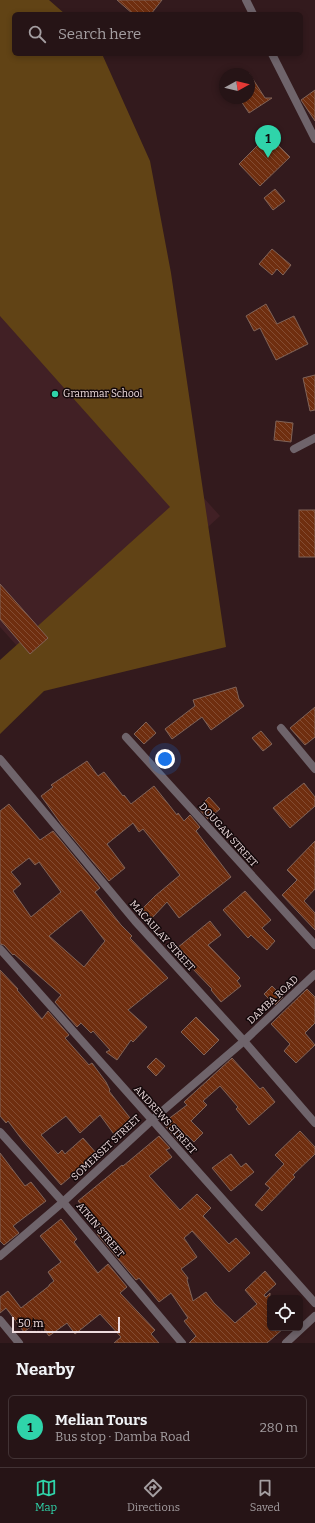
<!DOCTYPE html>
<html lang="en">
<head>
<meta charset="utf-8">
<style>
	body { margin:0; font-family:Bitter,serif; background:#322123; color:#f1f3f6 }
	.controls { position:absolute; right:12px; bottom:12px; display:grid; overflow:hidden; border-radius:6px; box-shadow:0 2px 6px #0003 }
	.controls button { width:36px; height:36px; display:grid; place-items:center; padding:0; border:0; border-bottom:1px solid #423335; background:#261416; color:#f1f3f6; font:20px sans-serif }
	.compass { position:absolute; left:219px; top:68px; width:36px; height:36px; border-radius:50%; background:#261416; box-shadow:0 2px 6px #0003; rotate:82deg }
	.scale { position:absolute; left:12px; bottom:10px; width:108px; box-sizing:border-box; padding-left:4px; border:2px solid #efdcde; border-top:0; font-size:11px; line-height:14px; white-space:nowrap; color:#efdcde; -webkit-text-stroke:3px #13080a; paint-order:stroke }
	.you { position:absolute; left:165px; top:759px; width:14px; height:14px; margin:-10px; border:3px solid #fff; border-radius:50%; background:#1a73e8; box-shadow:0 0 0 6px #1a73e833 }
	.badge { display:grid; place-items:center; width:26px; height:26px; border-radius:50%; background:#2fd4aa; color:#111; font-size:13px; font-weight:700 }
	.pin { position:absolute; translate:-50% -33px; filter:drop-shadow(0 1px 2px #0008) }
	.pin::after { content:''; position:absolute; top:21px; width:14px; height:12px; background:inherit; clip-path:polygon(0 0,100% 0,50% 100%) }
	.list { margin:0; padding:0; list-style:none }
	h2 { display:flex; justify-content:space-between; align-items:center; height:52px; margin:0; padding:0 16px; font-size:17px }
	h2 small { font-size:13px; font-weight:400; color:#a49ea1 }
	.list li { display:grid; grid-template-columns:26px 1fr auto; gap:12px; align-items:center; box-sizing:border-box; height:64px; margin:0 8px 8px; padding:0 8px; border:1px solid #423335; border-radius:6px }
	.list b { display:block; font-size:15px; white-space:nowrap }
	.list p { margin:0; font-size:13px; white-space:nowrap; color:#a49ea1 }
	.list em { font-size:13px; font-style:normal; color:#a49ea1 }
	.icon { flex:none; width:22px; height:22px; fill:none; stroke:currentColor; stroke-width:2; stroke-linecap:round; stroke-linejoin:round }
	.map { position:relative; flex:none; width:315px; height:1343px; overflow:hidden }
	.search { position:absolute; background:#261416; box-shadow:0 2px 6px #0003; left:12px; right:12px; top:12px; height:44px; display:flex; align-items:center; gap:10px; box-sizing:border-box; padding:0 14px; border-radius:6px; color:#a49ea1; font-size:15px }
	.sheet { height:124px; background:#261416 }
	nav { display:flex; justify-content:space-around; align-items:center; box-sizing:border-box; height:56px; border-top:1px solid #423335; background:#261416; font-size:11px; color:#a49ea1 }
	nav a { display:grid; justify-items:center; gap:2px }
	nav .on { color:#2fd4aa }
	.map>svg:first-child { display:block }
</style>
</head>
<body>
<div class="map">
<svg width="315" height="1343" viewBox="0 0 315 1343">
	<defs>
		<pattern id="building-back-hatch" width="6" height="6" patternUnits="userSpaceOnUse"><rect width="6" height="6" fill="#6f2e0f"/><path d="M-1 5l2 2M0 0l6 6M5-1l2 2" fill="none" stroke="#844c32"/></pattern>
	</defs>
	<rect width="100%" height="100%" fill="#331a1d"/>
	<path fill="#412025" d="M 0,271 L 220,516 L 44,676 L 0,627 Z"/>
	<path fill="#614315" d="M 0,0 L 49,0 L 65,14 L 14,14 L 14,54 L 102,54 L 150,161 L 171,273 L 226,647 L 44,691 L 0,734 L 0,660 L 170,507 L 0,316 Z"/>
	<g fill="url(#building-back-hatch)" stroke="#806358" fill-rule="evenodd">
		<path d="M 117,0 L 162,0 L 151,14 L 133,14 Z"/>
		<path d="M 249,73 L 265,98 L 272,98 L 249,113 L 239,98 L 249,98 Z"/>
		<path d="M 315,90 L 315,121 L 301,100 Z"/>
		<path d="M 268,135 L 290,157 L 260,186 L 239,164 Z"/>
		<path d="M 275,189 L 285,201 L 273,210 L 264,198 Z"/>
		<path d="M 272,249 L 291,265 L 283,275 L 277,269 L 272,275 L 259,264 Z"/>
		<path d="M 266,304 L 277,324 L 294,316 L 308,344 L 276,360 L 260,328 L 254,331 L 246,316 Z"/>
		<path d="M 315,375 L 315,410 L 310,411 L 303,378 Z"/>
		<path d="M 276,421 L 293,423 L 291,442 L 274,440 Z"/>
		<rect x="299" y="510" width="16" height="47"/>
		<path d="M 0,584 L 48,638 L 30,654 L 0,619 Z"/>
		<path d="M 236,687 L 239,699 L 244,706 L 211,730 L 202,717 L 172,739 L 165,729 L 195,706 L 193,700 Z"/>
		<path d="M 315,707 L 315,737 L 305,745 L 290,728 Z"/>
		<path d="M 146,722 L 156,733 L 144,744 L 134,734 Z"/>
		<path d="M 261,731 L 272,744 L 263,751 L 252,738 Z"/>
		<path d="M 87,761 L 98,776 L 104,772 L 123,796 L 124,795 L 131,804 L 154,786 L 177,815 L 178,813 L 184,821 L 190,815 L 200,827 L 196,831 L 231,877 L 179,918 L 167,902 L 152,918 L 142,909 L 155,896 L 180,875 L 143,829 L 139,832 L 133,823 L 107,844 L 125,868 L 109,881 L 62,825 L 41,796 L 53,787 L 51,785 Z"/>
		<path d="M 304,783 L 315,797 L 315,806 L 290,828 L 273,808 Z"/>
		<path d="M 209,797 L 220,809 L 208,819 L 198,808 Z"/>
		<path d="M 9,804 L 40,840 L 53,831 L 100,888 L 95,892 L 121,925 L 132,936 L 130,938 L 168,978 L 128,1010 L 147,1027 L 133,1042 L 131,1040 L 117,1060 L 106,1052 L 110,1050 L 93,1031 L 91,1033 L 81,1023 L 77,1027 L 55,1002 L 61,995 L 14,954 L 13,955 L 4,945 L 0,944 L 0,811 ZM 29,858 L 35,865 L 39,862 L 61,892 L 31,917 L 13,891 L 21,884 L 11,872 ZM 81,910 L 105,941 L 84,967 L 49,936 Z"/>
		<path d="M 315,841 L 315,889 L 304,901 L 315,913 L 315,930 L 282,895 L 297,880 L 287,870 Z"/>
		<path d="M 245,891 L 271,920 L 262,928 L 275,941 L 267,950 L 251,935 L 248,938 L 223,910 Z"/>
		<path d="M 210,921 L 221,935 L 208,945 L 240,978 L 237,981 L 241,986 L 221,1002 L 211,990 L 212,989 L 190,966 L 177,948 Z"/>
		<path d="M 0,970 L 18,989 L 17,990 L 42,1019 L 48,1011 L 69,1035 L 65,1038 L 89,1065 L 92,1063 L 106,1082 L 110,1090 L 109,1091 L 134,1123 L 116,1137 L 100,1115 L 80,1133 L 66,1116 L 41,1135 L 58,1154 L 62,1150 L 65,1154 L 83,1138 L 97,1154 L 61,1185 L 23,1141 L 8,1121 L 6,1123 L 0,1116 Z"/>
		<path d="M 272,986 L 283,997 L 275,1005 L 264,994 Z"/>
		<path d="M 307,989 L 315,997 L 315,1023 L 305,1033 L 315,1045 L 296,1063 L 284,1051 L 290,1044 L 271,1024 Z"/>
		<path d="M 196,1017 L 219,1040 L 204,1055 L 181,1032 Z"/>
		<path d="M 156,1058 L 165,1066 L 156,1076 L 147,1067 Z"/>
		<path d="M 232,1058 L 260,1089 L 263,1087 L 275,1102 L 249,1125 L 236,1109 L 238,1107 L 220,1086 L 203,1101 L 207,1105 L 191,1121 L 203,1133 L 194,1142 L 187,1135 L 178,1141 L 163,1123 L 187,1105 L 184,1102 Z"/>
		<path d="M 300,1131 L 315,1147 L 315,1154 L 293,1175 L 295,1177 L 262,1211 L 255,1205 L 270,1188 L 265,1184 L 284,1164 L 275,1155 Z"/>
		<path d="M 159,1136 L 170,1148 L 166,1150 L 172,1157 L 149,1176 L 180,1210 L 197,1194 L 211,1208 L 203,1216 L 229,1244 L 236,1238 L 250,1253 L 229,1272 L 192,1231 L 184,1238 L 197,1257 L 181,1269 L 188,1278 L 187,1280 L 193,1301 L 206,1292 L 214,1303 L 235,1323 L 257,1304 L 245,1290 L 265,1271 L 276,1284 L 264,1295 L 266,1297 L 270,1293 L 270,1328 L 284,1328 L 267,1343 L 189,1343 L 196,1336 L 184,1321 L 188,1318 L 171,1293 L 159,1302 L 139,1278 L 136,1280 L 97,1234 L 102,1230 L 78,1201 L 122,1165 L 123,1166 Z"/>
		<path d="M 0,1153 L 25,1186 L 31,1182 L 46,1201 L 13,1226 L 19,1233 L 4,1245 L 0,1241 Z"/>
		<path d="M 231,1154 L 241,1167 L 246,1163 L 254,1172 L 231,1191 L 212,1168 Z"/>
		<path d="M 61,1219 L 77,1239 L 74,1242 L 98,1273 L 108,1264 L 127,1287 L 120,1293 L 155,1330 L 151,1334 L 159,1343 L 114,1343 L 121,1337 L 100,1314 L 75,1334 L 67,1323 L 49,1336 L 38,1321 L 24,1332 L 6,1308 L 0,1313 L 0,1297 L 8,1291 L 21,1308 L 49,1286 L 49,1285 L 54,1281 L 48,1272 L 61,1262 L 40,1236 Z"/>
	</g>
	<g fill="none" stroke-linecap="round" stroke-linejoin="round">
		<g stroke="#6f646b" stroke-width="8">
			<path d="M 246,0 L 253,14"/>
			<path d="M 272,54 L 315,139"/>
			<path d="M 294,449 L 315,438"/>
			<path d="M 281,728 L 315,769"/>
			<path d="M 126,737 L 315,945"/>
			<path d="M 0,949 L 315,1303"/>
			<path d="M 0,1132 L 63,1202 L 182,1343"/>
			<path d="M 0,1256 L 63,1202 L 152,1120 L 244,1041 L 315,974"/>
			<path d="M 0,1320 L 19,1343"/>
		</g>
		<g stroke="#6f646b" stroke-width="8">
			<path d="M 0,759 L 135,921 L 244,1041 L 315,1123"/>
			<path d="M 286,1343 L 315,1316"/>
		</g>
	</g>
	<circle fill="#2fd4aa" stroke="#13080a" stroke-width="1.5" cx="55" cy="394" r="4"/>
	<g text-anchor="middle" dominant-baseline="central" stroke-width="3" stroke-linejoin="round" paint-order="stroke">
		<g font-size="10" fill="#efdcde" stroke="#13080a" text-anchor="start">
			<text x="63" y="394">Grammar School</text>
		</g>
		<g font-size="10" fill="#efdcde" stroke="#13080a">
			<text transform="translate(228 835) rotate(48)">DOUGAN STREET</text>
			<text transform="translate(162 936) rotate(48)">MACAULAY STREET</text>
			<text transform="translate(273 1000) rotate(-43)">DAMBA ROAD</text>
			<text transform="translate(165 1120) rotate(48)">ANDREWS STREET</text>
			<text transform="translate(106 1148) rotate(-43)">SOMERSET STREET</text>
			<text transform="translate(100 1230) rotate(50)">ATKIN STREET</text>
		</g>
	</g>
</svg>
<div class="controls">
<button><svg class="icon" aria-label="locate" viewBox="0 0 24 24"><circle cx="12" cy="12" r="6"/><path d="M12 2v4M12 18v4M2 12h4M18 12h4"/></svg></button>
</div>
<svg class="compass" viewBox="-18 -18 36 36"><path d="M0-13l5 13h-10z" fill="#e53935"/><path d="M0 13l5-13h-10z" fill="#a49ea1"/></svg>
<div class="scale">50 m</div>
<div class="you"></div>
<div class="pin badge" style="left:268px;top:158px">1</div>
<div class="search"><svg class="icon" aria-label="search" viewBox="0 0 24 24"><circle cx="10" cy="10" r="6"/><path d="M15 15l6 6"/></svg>Search here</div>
</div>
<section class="sheet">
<h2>Nearby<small></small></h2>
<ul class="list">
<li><span class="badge">1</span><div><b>Melian Tours</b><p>Bus stop · Damba Road</p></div><em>280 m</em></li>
</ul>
</section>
<nav>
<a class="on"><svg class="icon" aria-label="map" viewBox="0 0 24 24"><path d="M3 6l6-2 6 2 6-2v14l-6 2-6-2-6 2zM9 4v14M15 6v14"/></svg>Map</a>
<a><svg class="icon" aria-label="directions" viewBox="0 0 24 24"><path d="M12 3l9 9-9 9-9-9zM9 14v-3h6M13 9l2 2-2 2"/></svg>Directions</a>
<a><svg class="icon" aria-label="saved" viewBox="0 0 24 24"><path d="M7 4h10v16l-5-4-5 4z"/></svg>Saved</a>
</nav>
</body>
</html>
